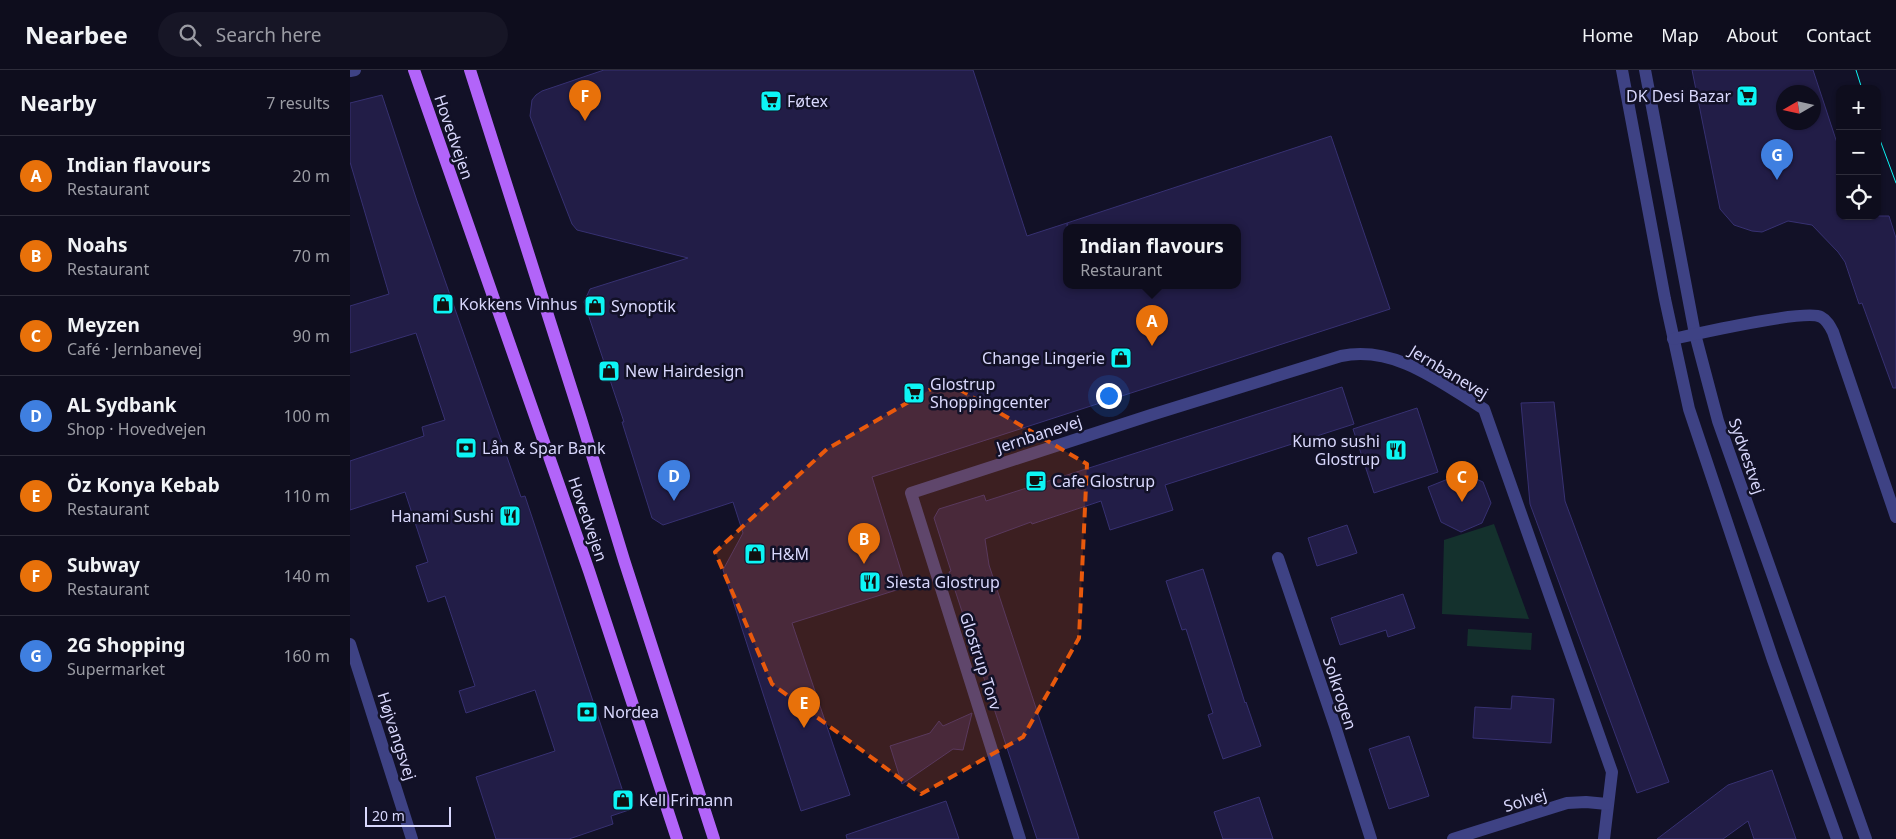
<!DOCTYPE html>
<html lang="en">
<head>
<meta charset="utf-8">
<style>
	body { margin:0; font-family:"Noto Sans",sans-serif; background:#171626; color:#f1f3f6 }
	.controls { position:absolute; right:15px; top:15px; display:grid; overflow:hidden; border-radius:10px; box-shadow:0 1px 4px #0004 }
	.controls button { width:45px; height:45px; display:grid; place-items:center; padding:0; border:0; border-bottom:1px solid #2e2d3b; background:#0e0d1d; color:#f1f3f6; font:25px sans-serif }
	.compass { position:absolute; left:1426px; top:15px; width:45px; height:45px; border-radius:50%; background:#0e0d1d; box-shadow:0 1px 4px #0004; rotate:261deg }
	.scale { position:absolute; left:15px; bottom:12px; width:86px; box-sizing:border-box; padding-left:5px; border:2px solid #d9d8fd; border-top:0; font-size:14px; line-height:18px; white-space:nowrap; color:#d9d8fd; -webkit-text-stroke:4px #121127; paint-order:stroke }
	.you { position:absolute; left:758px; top:325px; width:18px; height:18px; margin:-12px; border:4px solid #fff; border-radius:50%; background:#1a73e8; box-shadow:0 0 0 8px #1a73e833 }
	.badge { display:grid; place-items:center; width:32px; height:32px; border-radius:50%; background:#0df5f5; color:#fff; font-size:16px; font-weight:700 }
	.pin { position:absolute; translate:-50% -41px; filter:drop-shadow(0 1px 2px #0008) }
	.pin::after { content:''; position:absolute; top:26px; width:18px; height:15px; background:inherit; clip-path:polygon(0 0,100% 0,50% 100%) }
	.popup { position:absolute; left:713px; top:154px; width:178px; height:65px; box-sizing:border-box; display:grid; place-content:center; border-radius:10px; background:#0e0d1d; filter:drop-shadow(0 1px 4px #0005); font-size:16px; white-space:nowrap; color:#9b9ca4 }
	.popup b { font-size:19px; color:#f1f3f6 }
	.popup::after { content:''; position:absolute; left:50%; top:100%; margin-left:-10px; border:10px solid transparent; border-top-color:#0e0d1d }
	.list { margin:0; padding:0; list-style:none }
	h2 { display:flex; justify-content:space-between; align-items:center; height:65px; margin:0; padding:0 20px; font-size:21px }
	h2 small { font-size:16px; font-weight:400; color:#9b9ca4 }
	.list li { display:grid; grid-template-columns:32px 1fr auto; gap:15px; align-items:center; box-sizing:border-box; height:80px; padding:0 20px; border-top:1px solid #2e2d3b }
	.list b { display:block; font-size:19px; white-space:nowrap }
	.list p { margin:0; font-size:16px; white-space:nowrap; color:#9b9ca4 }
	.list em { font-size:16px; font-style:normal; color:#9b9ca4 }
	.icon { flex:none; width:28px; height:28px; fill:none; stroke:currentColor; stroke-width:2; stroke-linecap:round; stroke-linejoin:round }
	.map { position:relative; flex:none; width:1546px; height:769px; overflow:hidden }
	header { display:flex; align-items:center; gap:30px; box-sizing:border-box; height:70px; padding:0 25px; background:#0e0d1d; border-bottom:1px solid #2e2d3b }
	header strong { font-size:24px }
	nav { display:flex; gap:28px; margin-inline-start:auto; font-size:18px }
	.search { width:350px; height:45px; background:#171626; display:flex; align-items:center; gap:12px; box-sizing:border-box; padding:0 18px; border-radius:28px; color:#9b9ca4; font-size:19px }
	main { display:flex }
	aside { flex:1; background:#0e0d1d }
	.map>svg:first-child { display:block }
</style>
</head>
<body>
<header>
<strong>Nearbee</strong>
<div class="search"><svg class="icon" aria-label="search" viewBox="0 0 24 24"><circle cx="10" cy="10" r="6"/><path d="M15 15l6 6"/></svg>Search here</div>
<nav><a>Home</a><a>Map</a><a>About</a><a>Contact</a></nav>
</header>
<main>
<aside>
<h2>Nearby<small>7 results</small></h2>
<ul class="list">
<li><span class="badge" style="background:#e8710a">A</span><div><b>Indian flavours</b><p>Restaurant</p></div><em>20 m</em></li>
<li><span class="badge" style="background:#e8710a">B</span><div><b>Noahs</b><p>Restaurant</p></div><em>70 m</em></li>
<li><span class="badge" style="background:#e8710a">C</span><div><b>Meyzen</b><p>Café · Jernbanevej</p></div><em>90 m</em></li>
<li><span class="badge" style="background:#3f7fe0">D</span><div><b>AL Sydbank</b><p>Shop · Hovedvejen</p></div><em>100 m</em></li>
<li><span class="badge" style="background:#e8710a">E</span><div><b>Öz Konya Kebab</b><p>Restaurant</p></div><em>110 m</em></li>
<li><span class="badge" style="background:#e8710a">F</span><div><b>Subway</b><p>Restaurant</p></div><em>140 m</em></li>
<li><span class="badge" style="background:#3f7fe0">G</span><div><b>2G Shopping</b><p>Supermarket</p></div><em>160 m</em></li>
</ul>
</aside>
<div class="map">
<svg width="1546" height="769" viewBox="0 0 1546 769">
	<rect width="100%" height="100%" fill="#121127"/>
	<g fill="#14312d">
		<path d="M 1144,454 L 1179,549 L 1092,544 L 1094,470 Z"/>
		<path d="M 1118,559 L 1182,563 L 1181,580 L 1117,576 Z"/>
	</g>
	<g fill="#221d47" stroke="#373172" fill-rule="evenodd">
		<path d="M 254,0 L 623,0 L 677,166 L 717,153 L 717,215 L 887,215 L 887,157 L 718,157 L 717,153 L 981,66 L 1040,239 L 522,407 L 556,517 L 442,553 L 500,725 L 451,741 L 373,500 L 393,463 L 383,432 L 313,455 L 302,448 L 272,352 L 274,352 L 234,232 L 240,219 L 338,188 L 227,160 L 222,154 L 180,46 L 182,30 L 186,25 L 192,21 Z"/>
		<path d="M 1342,0 L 1463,0 L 1490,82 L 1490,146 L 1539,146 L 1546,168 L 1546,318 L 1543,318 L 1512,233 L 1509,234 L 1495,192 L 1488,182 L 1462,155 L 1438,151 L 1412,162 L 1402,161 L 1384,155 L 1370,139 ZM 1434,22 L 1464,22 L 1464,52 L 1434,52 Z"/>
		<path d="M 32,25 L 67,131 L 171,427 L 175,426 L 279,740 L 261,746 L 263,754 L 219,769 L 146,769 L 126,707 L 205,681 L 185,620 L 116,643 L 109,621 L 125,616 L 95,526 L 78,532 L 66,496 L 78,492 L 55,422 L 0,440 L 0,391 L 74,366 L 72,357 L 95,350 L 66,263 L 0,283 L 0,236 L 39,224 L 0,92 L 0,33 Z"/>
		<path d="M 992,317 L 1004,354 L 815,415 L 823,440 L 760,460 L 751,431 L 682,454 L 681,452 L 635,469 L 639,495 L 729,769 L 687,769 L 599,502 L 601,501 L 584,448 L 589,439 L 634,425 L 636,431 Z"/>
		<path d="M 1204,332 L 1215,431 L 1319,712 L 1287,723 L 1180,434 L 1171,333 Z"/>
		<path d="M 1067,338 L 1088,402 L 1024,423 L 1003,359 Z"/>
		<path d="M 1113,403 L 1133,412 L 1141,433 L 1132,453 L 1111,462 L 1091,452 L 1078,417 Z"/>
		<path d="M 997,455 L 1007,483 L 967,496 L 958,468 Z"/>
		<path d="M 853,499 L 895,633 L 896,632 L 911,676 L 873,689 L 858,645 L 863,643 L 836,559 L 832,560 L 816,511 Z"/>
		<path d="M 1053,524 L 1065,558 L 1038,567 L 1036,560 L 990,575 L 981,548 Z"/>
		<path d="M 1162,626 L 1204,629 L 1201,673 L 1123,668 L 1125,637 L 1161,639 Z"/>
		<path d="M 622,643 L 613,680 L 603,679 L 552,714 L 540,676 L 580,663 L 589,651 L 593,656 Z"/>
		<path d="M 1059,666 L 1079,726 L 1039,739 L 1019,679 Z"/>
		<path d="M 1422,700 L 1446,769 L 1404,769 L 1398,751 L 1373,769 L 1307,769 L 1378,715 Z"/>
		<path d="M 909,727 L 923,769 L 873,769 L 864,742 Z"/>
		<path d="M 596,731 L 609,769 L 497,769 L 496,765 Z"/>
	</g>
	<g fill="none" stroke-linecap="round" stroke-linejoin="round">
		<g stroke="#3e4284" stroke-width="12">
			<path d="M 1272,0 L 1315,229 L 1339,339 L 1423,590 L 1487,769"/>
			<path d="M 1295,0 L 1345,264 L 1368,351 L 1516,769"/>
			<path d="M 0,1 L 5,0"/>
			<path d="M 1323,269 C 1346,264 1456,239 1471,247 C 1477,250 1480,256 1483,262 L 1546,447"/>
			<path d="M 928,488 L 985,656 L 1021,769"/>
			<path d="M 0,574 L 62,769"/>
			<path d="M 670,769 L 561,423 L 801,345 L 991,286 C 1045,275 1090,312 1134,339 L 1262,702 L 1254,769"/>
			<path d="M 1103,769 L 1217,733 L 1236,732 L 1257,734"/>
		</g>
		<g stroke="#b264f9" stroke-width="12">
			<path d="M 64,0 L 239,501 L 327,769"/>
			<path d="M 120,0 L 231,349 L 274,490 L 364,769"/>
		</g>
		<g stroke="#0df5f5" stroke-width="1">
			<path d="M 1506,0 L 1512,19"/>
			<path d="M 1527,62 L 1546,113"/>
		</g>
	</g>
	<path fill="#e8590c" fill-opacity="0.2" stroke="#e8590c" stroke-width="4" stroke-dasharray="10 6" stroke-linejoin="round" d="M 595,311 L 737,394 L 729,568 L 673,667 L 571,724 L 422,614 L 365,482 L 477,379 Z"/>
	<defs>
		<g id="supermarket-square" transform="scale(1.125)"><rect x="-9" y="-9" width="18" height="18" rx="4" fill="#0df5f5" stroke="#121127"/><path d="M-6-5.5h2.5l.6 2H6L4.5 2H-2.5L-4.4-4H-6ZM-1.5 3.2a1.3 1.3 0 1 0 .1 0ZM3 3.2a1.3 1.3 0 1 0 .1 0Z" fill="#111"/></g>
		<g id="shop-square" transform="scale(1.125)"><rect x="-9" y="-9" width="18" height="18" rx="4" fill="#0df5f5" stroke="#121127"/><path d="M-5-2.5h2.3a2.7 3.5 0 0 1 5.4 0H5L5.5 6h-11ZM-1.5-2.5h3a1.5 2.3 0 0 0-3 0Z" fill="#111"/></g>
		<g id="bank-square" transform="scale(1.125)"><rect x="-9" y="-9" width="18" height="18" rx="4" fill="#0df5f5" stroke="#121127"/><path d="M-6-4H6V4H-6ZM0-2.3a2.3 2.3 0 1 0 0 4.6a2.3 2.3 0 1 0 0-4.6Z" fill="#111"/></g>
		<g id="restaurant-square" transform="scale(1.125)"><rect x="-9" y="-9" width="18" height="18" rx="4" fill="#0df5f5" stroke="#121127"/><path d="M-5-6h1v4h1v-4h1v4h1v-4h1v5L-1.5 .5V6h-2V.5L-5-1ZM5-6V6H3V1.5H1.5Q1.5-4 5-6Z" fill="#111"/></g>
		<g id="cafe-square" transform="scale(1.125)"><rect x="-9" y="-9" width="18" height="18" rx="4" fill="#0df5f5" stroke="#121127"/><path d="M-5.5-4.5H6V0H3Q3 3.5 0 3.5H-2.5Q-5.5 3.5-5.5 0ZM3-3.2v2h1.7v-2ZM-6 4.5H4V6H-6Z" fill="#111"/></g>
	</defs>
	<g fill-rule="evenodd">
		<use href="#supermarket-square" x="1397" y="26"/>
		<use href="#supermarket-square" x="421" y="31"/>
		<use href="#shop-square" x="93" y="234"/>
		<use href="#shop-square" x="245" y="236"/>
		<use href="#shop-square" x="771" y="288"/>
		<use href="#shop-square" x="259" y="301"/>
		<use href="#supermarket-square" x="564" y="323"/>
		<use href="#bank-square" x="116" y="378"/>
		<use href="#restaurant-square" x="1046" y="380"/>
		<use href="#cafe-square" x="686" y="411"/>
		<use href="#restaurant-square" x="160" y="446"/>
		<use href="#shop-square" x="405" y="484"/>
		<use href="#restaurant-square" x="520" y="512"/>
		<use href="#bank-square" x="237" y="642"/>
		<use href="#shop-square" x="273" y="730"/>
	</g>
	<g text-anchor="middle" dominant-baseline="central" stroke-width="5" stroke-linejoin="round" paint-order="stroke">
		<g font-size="16" fill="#d9d8fd" stroke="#121127" text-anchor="start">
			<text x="1381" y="26" text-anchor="end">DK Desi Bazar</text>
			<text x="437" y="31">Føtex</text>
			<text x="109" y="234">Kokkens Vinhus</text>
			<text x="261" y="236">Synoptik</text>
			<text x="755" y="288" text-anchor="end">Change Lingerie</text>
			<text x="275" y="301">New Hairdesign</text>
			<text x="580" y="314">Glostrup<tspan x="580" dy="18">Shoppingcenter</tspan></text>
			<text x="1030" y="371" text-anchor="end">Kumo sushi<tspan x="1030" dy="18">Glostrup</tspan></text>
			<text x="132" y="378">Lån &amp; Spar Bank</text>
			<text x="702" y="411">Cafe Glostrup</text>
			<text x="144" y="446" text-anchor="end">Hanami Sushi</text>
			<text x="421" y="484">H&amp;M</text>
			<text x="536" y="512">Siesta Glostrup</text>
			<text x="253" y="642">Nordea</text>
			<text x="289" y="730">Kell Frimann</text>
		</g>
		<g font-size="16" fill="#d9d8fd" stroke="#121127">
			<text transform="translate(104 67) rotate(71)">Hovedvejen</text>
			<text transform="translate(1099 302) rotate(31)">Jernbanevej</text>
			<text transform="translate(689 364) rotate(-18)">Jernbanevej</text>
			<text transform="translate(1397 386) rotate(71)">Sydvestvej</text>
			<text transform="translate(238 449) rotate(71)">Hovedvejen</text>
			<text transform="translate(631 591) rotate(72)">Glostrup Torv</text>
			<text transform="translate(990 623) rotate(72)">Solkrogen</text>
			<text transform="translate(47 666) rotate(72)">Højvangsvej</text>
			<text transform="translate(1175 730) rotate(-17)">Solvej</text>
		</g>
	</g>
</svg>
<div class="controls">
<button>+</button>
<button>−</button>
<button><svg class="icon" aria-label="locate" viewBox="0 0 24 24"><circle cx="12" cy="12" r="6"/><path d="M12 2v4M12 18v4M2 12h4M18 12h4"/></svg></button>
</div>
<svg class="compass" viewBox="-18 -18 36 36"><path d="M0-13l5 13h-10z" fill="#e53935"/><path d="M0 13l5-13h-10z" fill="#9b9ca4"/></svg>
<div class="scale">20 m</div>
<div class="you"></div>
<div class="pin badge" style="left:802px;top:276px;background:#e8710a">A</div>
<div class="popup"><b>Indian flavours</b>Restaurant</div>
<div class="pin badge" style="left:514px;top:494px;background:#e8710a">B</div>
<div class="pin badge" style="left:1112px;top:432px;background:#e8710a">C</div>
<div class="pin badge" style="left:324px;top:431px;background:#3f7fe0">D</div>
<div class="pin badge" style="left:454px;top:658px;background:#e8710a">E</div>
<div class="pin badge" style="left:235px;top:51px;background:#e8710a">F</div>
<div class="pin badge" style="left:1427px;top:110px;background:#3f7fe0">G</div>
</div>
</main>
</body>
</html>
